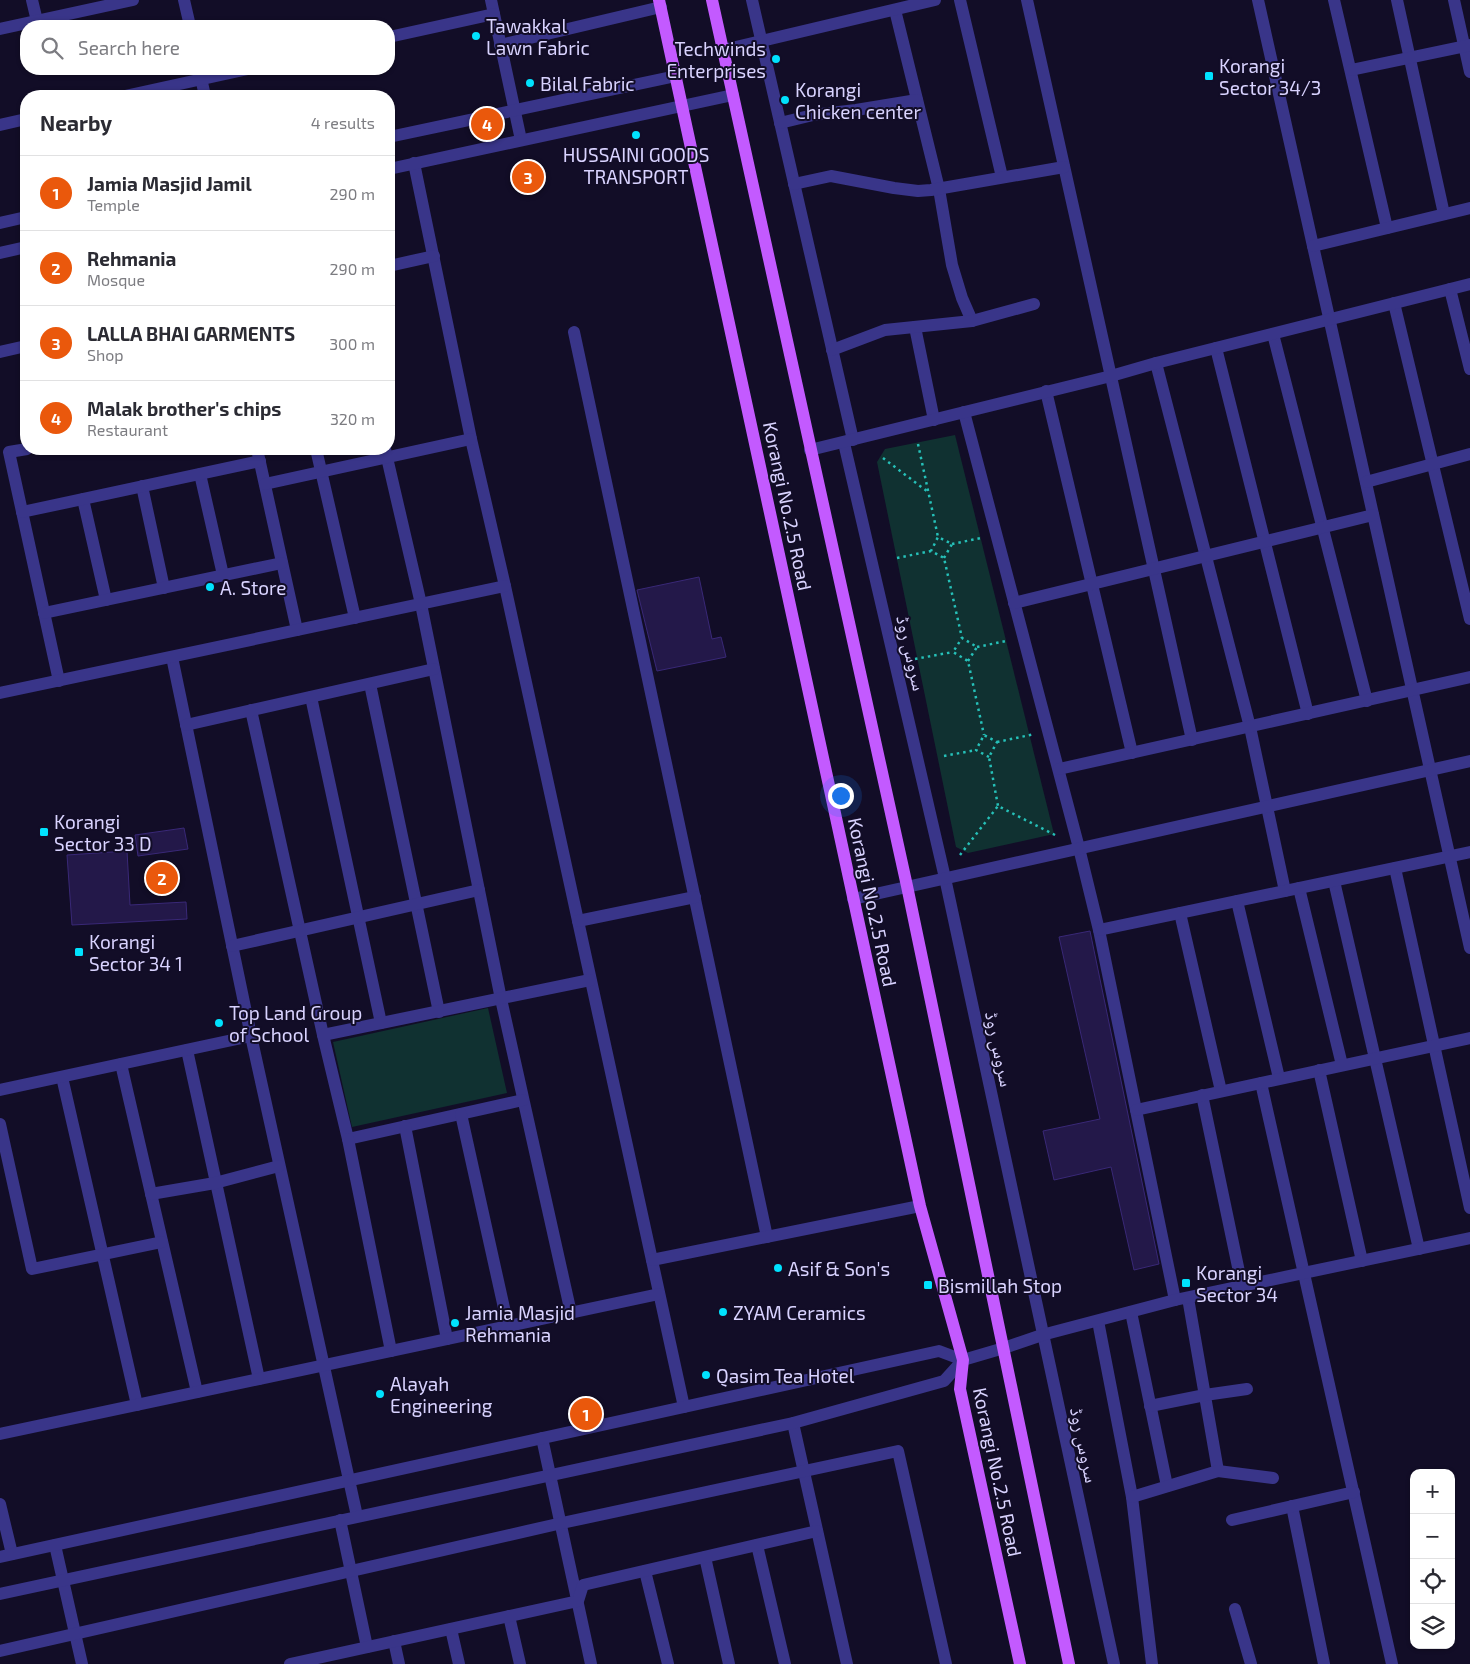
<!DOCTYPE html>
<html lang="en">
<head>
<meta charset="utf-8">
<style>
	body { margin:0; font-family:"Exo 2","Noto Naskh Arabic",sans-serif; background:#f7f7f7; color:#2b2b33 }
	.controls { position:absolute; right:15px; bottom:15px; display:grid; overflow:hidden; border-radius:10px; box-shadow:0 1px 4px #0004 }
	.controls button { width:45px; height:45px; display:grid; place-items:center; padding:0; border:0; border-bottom:1px solid #e1e1e2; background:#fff; color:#2b2b33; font:25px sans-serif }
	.you { position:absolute; left:840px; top:795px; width:18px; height:18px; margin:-12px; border:4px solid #fff; border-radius:50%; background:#1a73e8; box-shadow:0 0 0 8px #1a73e833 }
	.badge { display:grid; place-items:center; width:32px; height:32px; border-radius:50%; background:#ea580c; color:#fff; font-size:16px; font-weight:700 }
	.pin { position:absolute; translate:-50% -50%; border:2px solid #fff; box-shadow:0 1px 5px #0006 }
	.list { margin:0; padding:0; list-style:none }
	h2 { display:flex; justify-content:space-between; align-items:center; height:65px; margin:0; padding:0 20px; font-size:21px }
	h2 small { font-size:16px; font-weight:400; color:#7c7c81 }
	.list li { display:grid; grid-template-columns:32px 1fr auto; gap:15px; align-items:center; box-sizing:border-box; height:75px; padding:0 20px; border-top:1px solid #e1e1e2 }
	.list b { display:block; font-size:19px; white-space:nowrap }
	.list p { margin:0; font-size:16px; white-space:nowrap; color:#7c7c81 }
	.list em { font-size:16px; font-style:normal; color:#7c7c81 }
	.icon { flex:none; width:28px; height:28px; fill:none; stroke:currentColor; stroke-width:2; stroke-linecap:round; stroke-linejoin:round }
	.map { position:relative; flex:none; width:1470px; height:1664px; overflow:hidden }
	.search { position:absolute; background:#fff; box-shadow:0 1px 4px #0004; left:20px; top:20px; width:375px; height:55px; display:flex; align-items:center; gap:12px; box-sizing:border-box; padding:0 18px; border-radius:20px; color:#7c7c81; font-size:19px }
	.panel { position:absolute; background:#fff; box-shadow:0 1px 4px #0004; left:20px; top:90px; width:375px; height:365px; border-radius:20px }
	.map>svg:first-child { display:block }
</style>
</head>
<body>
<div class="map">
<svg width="1470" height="1664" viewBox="0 0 1470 1664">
	<rect width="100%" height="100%" fill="#120d27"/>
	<g fill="#103131">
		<path d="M 955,435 L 1054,834 L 968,853 L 956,847 L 877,462 L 885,449 Z"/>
		<path d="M 488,1008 L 507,1093 L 352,1127 L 333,1042 Z"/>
	</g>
	<g fill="#231849" stroke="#392877">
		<path d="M 699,577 L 712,639 L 721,637 L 726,657 L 657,671 L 637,590 Z"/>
		<path d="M 184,828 L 188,849 L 138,856 L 135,835 Z"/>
		<path d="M 127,851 L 130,905 L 186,902 L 187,919 L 72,925 L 67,855 Z"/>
		<path d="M 1090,931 L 1159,1264 L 1134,1270 L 1111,1167 L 1054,1180 L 1043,1131 L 1100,1119 L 1059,937 Z"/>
	</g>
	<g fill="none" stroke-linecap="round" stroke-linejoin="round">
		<g stroke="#26c0b8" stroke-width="2.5" stroke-dasharray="2.5 4" stroke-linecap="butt">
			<path d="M 918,444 L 938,537"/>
			<path d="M 883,458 L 928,492"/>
			<path d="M 952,544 L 981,538"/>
			<path d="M 897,558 L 931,551"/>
			<path d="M 944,558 L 952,544 L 938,537 L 931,551 L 944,558 L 962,638"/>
			<path d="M 977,647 L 1006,641"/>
			<path d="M 915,659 L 953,652"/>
			<path d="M 968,661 L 977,647 L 962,638 L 953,652 L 968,661 L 984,735"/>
			<path d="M 997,742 L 1035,734"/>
			<path d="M 944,756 L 976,750"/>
			<path d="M 989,757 L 976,750 L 984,735 L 997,742 L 989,757 L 998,806"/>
			<path d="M 960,855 L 998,806 L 1057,836"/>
		</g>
		<g stroke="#393589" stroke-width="12">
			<path d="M 32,0 L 37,21"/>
			<path d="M 184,0 L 190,26"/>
			<path d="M 491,0 L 521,140"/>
			<path d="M 752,0 L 853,440"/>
			<path d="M 960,0 L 1002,177"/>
			<path d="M 1027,0 L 1192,740"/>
			<path d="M 1258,0 L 1470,948"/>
			<path d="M 1334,0 L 1387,228"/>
			<path d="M 1397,0 L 1444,214"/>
			<path d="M 1454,0 L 1470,72"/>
			<path d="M 895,10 L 939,189 L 952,265 L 962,298 L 972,321"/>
			<path d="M 0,29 L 133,0"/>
			<path d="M 389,37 L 494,14"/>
			<path d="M 500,45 L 661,7"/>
			<path d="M 723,50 L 935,0"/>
			<path d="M 199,69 L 205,96"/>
			<path d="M 1351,70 L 1470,45"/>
			<path d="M 125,96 L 248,69"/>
			<path d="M 780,123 L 813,115 L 856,110 L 917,100"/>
			<path d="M 0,125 L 26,119"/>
			<path d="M 389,137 L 676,76"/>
			<path d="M 414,163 L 471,439 L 505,586 L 684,1407"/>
			<path d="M 389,169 L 733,95"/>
			<path d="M 794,184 L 831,176 L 894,188 L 918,191 L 931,190 L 1064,167"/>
			<path d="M 0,223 L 26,217"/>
			<path d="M 1313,246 L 1470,208"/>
			<path d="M 0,253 L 26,247"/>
			<path d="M 389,266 L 434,256"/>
			<path d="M 1450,289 L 1470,369"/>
			<path d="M 1394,303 L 1470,619"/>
			<path d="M 915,327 L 934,420"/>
			<path d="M 574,332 L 767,1237"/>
			<path d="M 1273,334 L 1367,701"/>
			<path d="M 1216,348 L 1308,714"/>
			<path d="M 832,350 L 885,330 L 972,321 L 1034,304"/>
			<path d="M 0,352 L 26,346"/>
			<path d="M 1156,363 L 1250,727 L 1285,891"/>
			<path d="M 1046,391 L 1132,753"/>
			<path d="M 964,412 L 1079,848 L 1099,930 L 1175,1300"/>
			<path d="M 844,443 L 945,878 L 1114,1664"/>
			<path d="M 27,449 L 9,452 L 59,681"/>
			<path d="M 257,449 L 297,630"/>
			<path d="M 316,449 L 355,618"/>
			<path d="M 385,449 L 421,604 L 501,999 L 571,1313"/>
			<path d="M 810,450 L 1111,376 L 1156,363 L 1470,284"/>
			<path d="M 200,474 L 223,575"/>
			<path d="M 1366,482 L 1470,454"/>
			<path d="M 265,484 L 471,439"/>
			<path d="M 142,486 L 164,588"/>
			<path d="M 83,499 L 106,600"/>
			<path d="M 22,512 L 260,461"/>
			<path d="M 1014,603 L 1373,515"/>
			<path d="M 44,613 L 282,563"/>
			<path d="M 172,657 L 251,1036 L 357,1516"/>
			<path d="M 370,684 L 439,1012"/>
			<path d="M 0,693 L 505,586"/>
			<path d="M 311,697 L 381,1023"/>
			<path d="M 251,710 L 323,1035"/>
			<path d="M 186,725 L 434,669"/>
			<path d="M 1059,769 L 1470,677"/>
			<path d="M 1395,868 L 1470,1208"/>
			<path d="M 1334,881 L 1419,1249"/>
			<path d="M 1299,888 L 1342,1065"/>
			<path d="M 853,899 L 1470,761"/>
			<path d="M 1237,901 L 1279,1078"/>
			<path d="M 1180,913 L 1221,1091"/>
			<path d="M 578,921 L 695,897"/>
			<path d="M 1099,930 L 1470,852"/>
			<path d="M 232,946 L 479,890"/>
			<path d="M 187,1050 L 259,1379"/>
			<path d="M 121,1064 L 197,1392"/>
			<path d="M 1319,1070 L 1362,1261"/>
			<path d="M 62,1077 L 137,1405"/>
			<path d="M 1261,1083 L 1392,1664"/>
			<path d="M 0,1090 L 251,1036"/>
			<path d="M 1202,1095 L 1242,1286"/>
			<path d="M 523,1100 L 348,1139 L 323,1035 L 590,980"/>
			<path d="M 1136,1110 L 1470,1038"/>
			<path d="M 461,1114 L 508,1326"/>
			<path d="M 0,1124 L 32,1269 L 162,1242"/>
			<path d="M 405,1126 L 447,1339"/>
			<path d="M 348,1139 L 391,1351"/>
			<path d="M 151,1194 L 215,1183 L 279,1166"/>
			<path d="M 652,1260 L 920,1206"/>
			<path d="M 1188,1298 L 1218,1471"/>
			<path d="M 1131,1312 L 1167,1486"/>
			<path d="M 1098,1321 L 1132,1497 L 1152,1664"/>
			<path d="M 1150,1406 L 1205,1395 L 1247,1389"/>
			<path d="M 793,1423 L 847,1664"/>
			<path d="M 0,1434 L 659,1294"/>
			<path d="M 542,1438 L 591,1664"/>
			<path d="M 1132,1497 L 1218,1471 L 1273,1478"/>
			<path d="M 0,1504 L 12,1554"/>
			<path d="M 1292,1506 L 1324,1664"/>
			<path d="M 340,1520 L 367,1647"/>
			<path d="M 1232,1520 L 1354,1492"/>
			<path d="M 55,1545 L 82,1664"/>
			<path d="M 757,1545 L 785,1664"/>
			<path d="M 0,1557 L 939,1351 L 963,1360"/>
			<path d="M 705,1557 L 729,1664"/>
			<path d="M 645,1571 L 668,1664"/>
			<path d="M 0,1594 L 793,1423 L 944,1381 L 963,1360 L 1004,1348 L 1042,1335 L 1175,1300 L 1470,1238"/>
			<path d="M 1235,1609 L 1251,1664"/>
			<path d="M 509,1616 L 520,1664"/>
			<path d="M 451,1629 L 459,1664"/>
			<path d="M 394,1641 L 399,1664"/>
			<path d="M 0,1651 L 562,1523 L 898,1451 L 946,1664"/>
			<path d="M 290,1664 L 578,1601 L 583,1585 L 817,1531"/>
		</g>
		<g stroke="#c35aff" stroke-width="12">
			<path d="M 659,0 L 920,1206 L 963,1360 L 960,1389 L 1020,1664"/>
			<path d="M 712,0 L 907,886 L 1069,1664"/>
		</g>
	</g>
	<g fill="#00e2fe" stroke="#120d27" stroke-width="2">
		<circle cx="476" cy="36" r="5"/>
		<circle cx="776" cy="59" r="5"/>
		<rect x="1204" y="71" width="10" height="10" rx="2.5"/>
		<circle cx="530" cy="83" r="5"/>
		<circle cx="785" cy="100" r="5"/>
		<circle cx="636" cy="135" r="5"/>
		<circle cx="210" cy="587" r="5"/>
		<rect x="39" y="827" width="10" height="10" rx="2.5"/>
		<rect x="74" y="947" width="10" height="10" rx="2.5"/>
		<circle cx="219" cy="1023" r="5"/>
		<circle cx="778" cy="1268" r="5"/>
		<rect x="1181" y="1278" width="10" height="10" rx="2.5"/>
		<rect x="923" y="1280" width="10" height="10" rx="2.5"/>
		<circle cx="723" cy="1312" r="5"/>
		<circle cx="455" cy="1323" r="5"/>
		<circle cx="706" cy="1375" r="5"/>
		<circle cx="380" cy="1394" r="5"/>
	</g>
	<g text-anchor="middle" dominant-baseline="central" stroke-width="4" stroke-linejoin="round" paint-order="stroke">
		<g font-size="19" fill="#d9d3ff" stroke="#120d27" text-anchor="start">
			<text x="486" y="25">Tawakkal<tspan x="486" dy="22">Lawn Fabric</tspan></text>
			<text x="766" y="48" text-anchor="end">Techwinds<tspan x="766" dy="22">Enterprises</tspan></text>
			<text x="1219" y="65">Korangi<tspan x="1219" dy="22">Sector 34/3</tspan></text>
			<text x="540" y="83">Bilal Fabric</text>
			<text x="795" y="89">Korangi<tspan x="795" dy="22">Chicken center</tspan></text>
			<text x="636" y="154" text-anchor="middle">HUSSAINI GOODS<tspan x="636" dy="22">TRANSPORT</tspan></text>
			<text x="220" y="587">A. Store</text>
			<text x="54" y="821">Korangi<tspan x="54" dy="22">Sector 33 D</tspan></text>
			<text x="89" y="941">Korangi<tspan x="89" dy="22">Sector 34 1</tspan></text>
			<text x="229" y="1012">Top Land Group<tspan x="229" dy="22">of School</tspan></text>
			<text x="788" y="1268">Asif &amp; Son's</text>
			<text x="1196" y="1272">Korangi<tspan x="1196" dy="22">Sector 34</tspan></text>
			<text x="938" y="1285">Bismillah Stop</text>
			<text x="465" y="1312">Jamia Masjid<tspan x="465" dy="22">Rehmania</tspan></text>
			<text x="733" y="1312">ZYAM Ceramics</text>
			<text x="716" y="1375">Qasim Tea Hotel</text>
			<text x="390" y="1383">Alayah<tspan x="390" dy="22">Engineering</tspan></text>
		</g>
		<g font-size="19" fill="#d9d3ff" stroke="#120d27">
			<text transform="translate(788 506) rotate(78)">Korangi No.2.5 Road</text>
			<text transform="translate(912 653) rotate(77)">سروس روڈ</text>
			<text transform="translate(873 902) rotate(78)">Korangi No.2.5 Road</text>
			<text transform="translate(1000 1049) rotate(78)">سروس روڈ</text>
			<text transform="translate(1085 1445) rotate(78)">سروس روڈ</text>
			<text transform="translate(998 1472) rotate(78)">Korangi No.2.5 Road</text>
		</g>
	</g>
</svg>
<div class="controls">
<button>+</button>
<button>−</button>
<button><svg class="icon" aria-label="locate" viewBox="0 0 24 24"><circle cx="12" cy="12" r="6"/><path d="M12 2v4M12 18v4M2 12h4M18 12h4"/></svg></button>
<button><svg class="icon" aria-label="layers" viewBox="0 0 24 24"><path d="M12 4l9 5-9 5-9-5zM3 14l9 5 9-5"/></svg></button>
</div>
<div class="you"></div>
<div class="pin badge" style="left:586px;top:1414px">1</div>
<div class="pin badge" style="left:162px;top:878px">2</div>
<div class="pin badge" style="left:528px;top:177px">3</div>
<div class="pin badge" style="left:487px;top:124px">4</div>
<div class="search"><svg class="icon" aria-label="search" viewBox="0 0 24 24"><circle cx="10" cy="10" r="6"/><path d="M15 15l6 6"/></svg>Search here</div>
<section class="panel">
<h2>Nearby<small>4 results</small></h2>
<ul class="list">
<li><span class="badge">1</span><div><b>Jamia Masjid Jamil</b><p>Temple</p></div><em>290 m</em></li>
<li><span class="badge">2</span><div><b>Rehmania</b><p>Mosque</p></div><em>290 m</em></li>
<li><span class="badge">3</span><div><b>LALLA BHAI GARMENTS</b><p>Shop</p></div><em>300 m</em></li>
<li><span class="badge">4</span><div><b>Malak brother's chips</b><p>Restaurant</p></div><em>320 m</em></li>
</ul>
</section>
</div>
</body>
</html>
